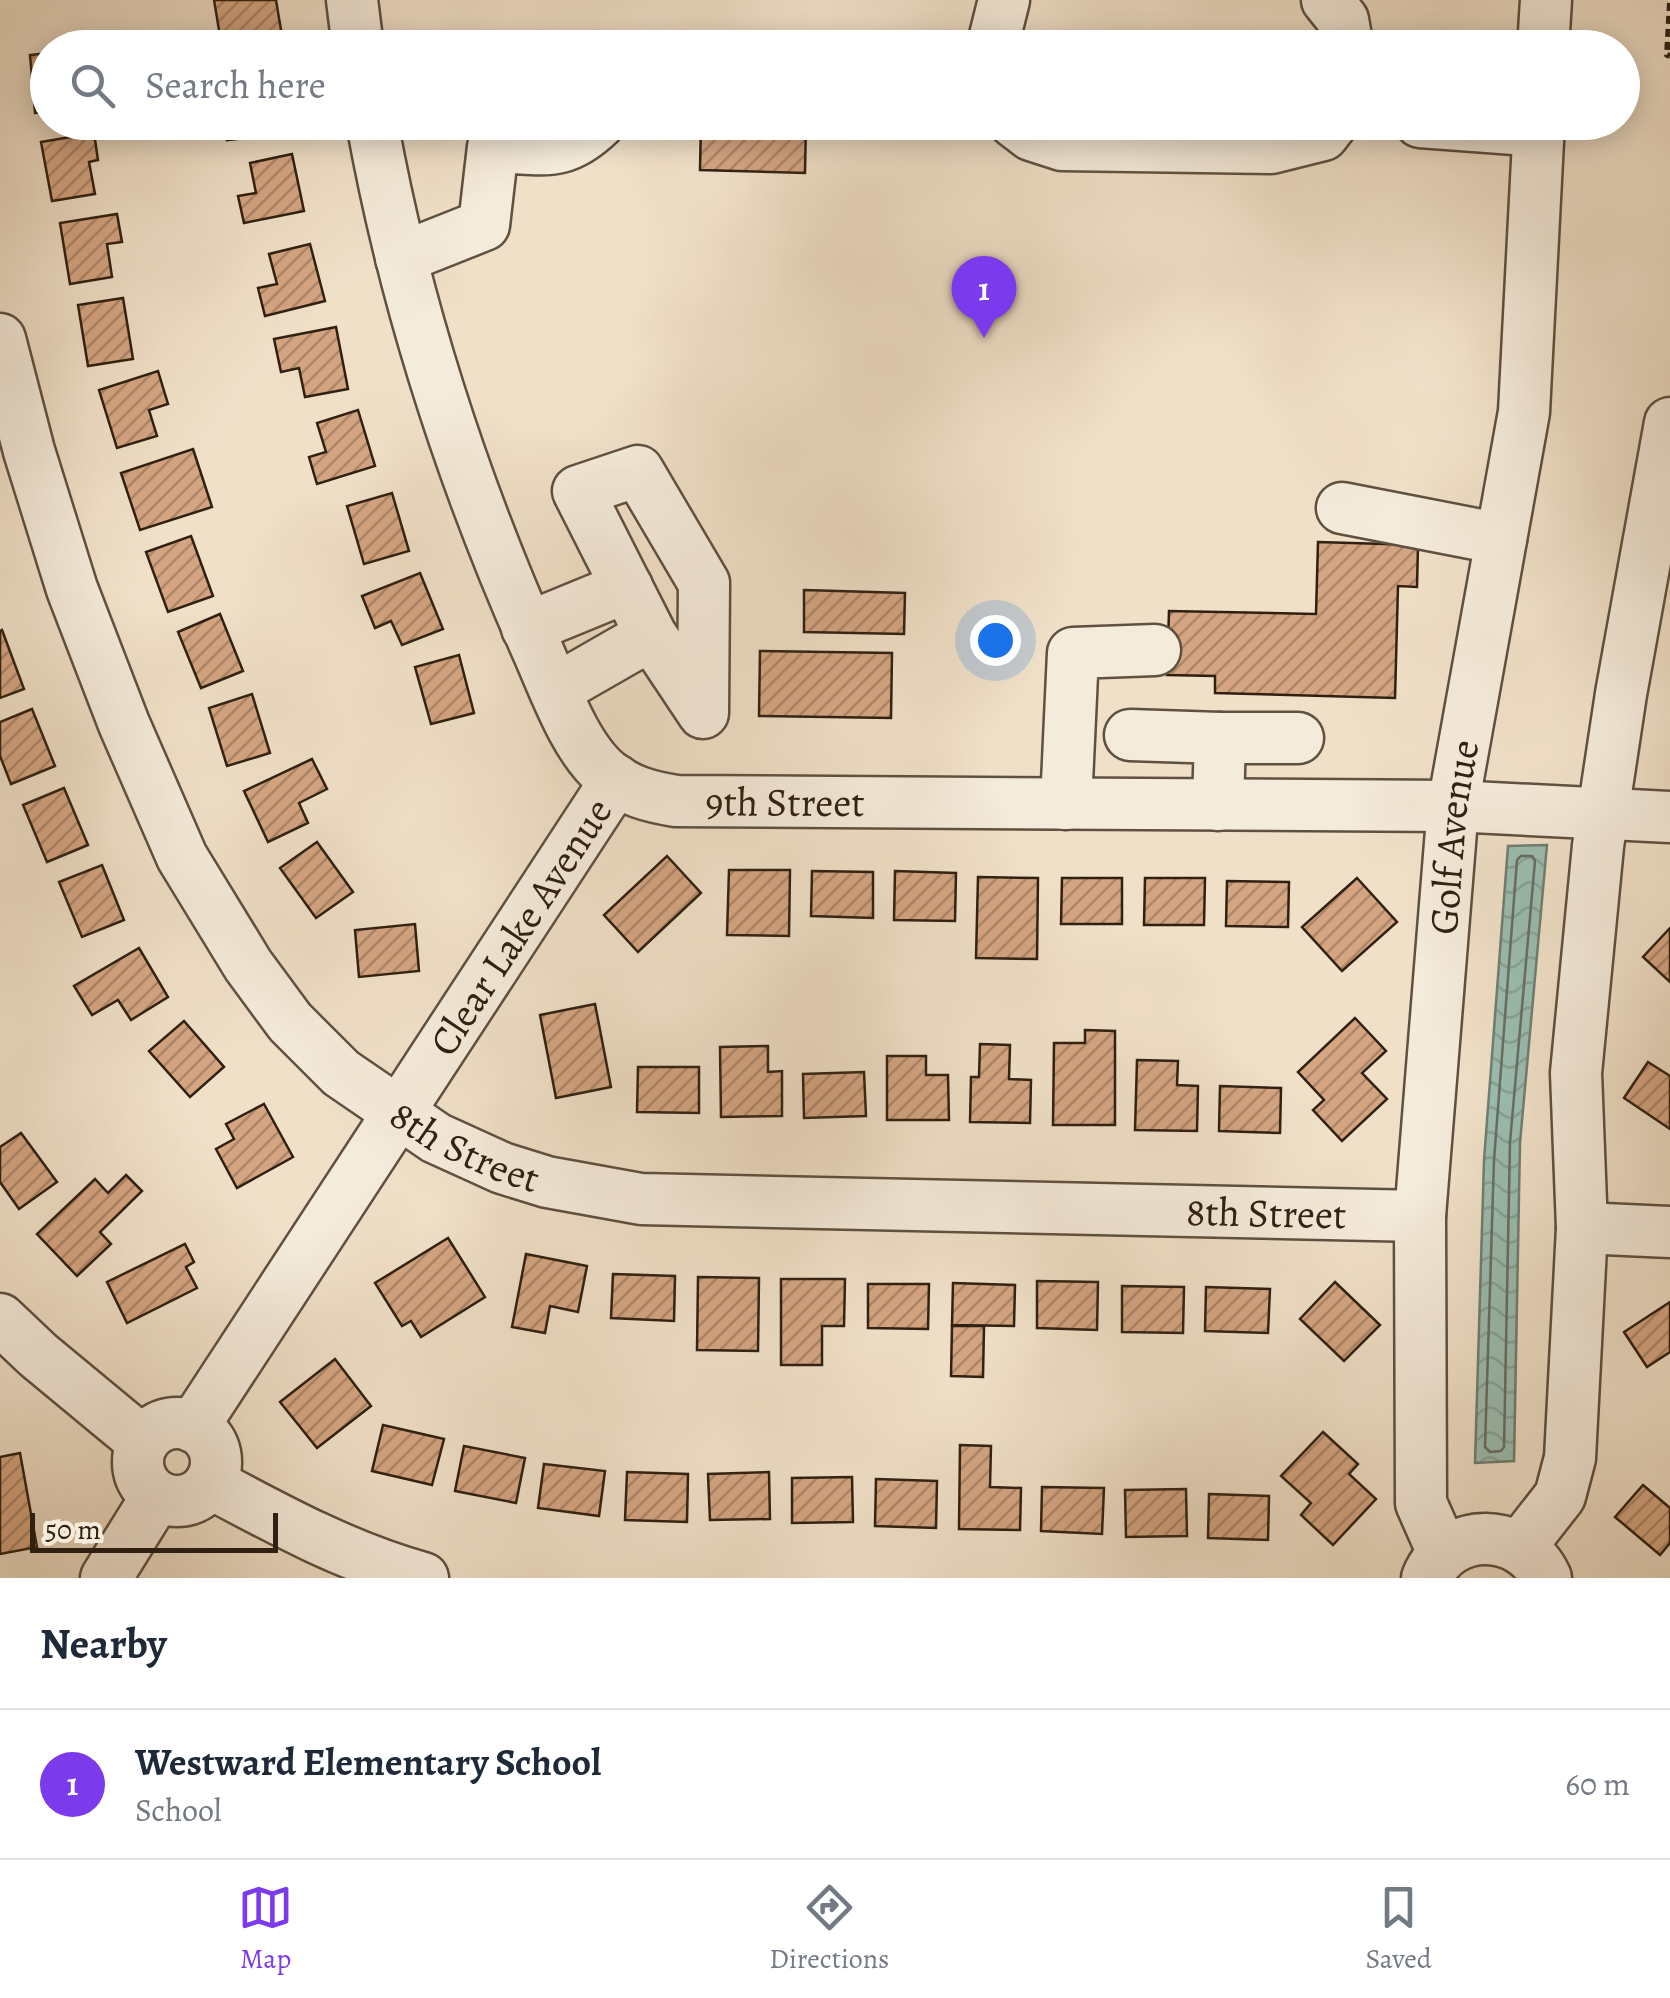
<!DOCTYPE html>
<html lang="en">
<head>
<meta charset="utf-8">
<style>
	body { margin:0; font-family:Alegreya,serif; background:#f6f6f7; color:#1f2937 }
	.scale { position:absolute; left:30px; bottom:25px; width:248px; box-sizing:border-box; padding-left:10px; border:5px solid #2f2012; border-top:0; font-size:28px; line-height:35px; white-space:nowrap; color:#2f2012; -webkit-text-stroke:8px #f5ebdb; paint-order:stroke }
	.you { position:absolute; left:995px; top:640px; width:35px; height:35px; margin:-25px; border:8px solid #fff; border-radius:50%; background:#1a73e8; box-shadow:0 0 0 15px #1a73e833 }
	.badge { display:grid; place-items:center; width:65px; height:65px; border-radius:50%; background:#7c3aed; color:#fff; font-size:32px; font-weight:700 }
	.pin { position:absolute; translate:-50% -82px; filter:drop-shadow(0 2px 5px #0008) }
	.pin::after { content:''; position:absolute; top:52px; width:35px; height:30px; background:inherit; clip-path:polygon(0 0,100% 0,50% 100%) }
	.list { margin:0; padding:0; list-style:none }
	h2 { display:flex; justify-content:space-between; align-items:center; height:130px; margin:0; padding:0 40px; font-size:42px }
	h2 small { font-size:32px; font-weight:400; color:#747a83 }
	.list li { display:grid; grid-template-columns:65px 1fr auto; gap:30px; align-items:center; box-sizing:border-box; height:150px; padding:0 40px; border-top:2px solid #e0e1e3 }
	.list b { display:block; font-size:38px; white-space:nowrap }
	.list p { margin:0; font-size:32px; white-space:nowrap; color:#747a83 }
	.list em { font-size:32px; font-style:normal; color:#747a83 }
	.icon { flex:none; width:55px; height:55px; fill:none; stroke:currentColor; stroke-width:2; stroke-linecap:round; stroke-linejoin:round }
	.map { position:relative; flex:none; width:1670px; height:1578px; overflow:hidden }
	.search { position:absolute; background:#fff; box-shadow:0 5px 25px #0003; left:30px; right:30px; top:30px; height:110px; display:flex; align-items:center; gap:25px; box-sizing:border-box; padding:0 35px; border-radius:55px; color:#747a83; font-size:38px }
	.sheet { height:280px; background:#fff }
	nav { display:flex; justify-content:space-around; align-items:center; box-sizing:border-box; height:140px; border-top:2px solid #e0e1e3; background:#fff; font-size:28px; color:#747a83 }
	nav a { display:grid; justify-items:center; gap:5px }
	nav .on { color:#7c3aed }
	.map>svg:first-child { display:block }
</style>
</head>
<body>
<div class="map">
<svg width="1670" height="1578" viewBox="0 0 1670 1578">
	<defs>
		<pattern id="water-waves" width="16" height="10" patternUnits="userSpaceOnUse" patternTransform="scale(2.5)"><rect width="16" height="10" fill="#9bbdb1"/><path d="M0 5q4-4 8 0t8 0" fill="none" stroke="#86a297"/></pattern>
		<pattern id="building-hatch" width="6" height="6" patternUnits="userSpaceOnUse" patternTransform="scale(2.5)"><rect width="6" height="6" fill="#d5a582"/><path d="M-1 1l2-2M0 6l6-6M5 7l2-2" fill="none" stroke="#ad8669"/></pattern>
	</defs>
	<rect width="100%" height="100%" fill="#f0e0c8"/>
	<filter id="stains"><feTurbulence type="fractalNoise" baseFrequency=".002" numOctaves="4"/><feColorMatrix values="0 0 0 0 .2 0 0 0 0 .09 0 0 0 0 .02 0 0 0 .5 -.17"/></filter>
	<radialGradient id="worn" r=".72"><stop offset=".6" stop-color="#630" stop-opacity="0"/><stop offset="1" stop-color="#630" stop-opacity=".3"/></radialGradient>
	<path fill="url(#water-waves)" stroke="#707e71" stroke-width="2.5" d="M 1547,845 L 1520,1143 L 1514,1461 L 1475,1463 L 1484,1160 L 1508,846 Z"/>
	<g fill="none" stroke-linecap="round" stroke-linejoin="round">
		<path stroke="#656e62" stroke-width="2.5" d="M 1521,856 L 1532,856 L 1535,861 L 1510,1142 L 1504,1447 L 1501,1451 L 1490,1452 L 1485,1447 L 1494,1160 L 1517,860 Z"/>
	</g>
	<g fill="url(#building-hatch)" stroke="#2f2012" stroke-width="2.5">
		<path d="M 214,0 L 276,0 L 284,48 L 222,48 Z"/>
		<path d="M 48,53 L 48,112 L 35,113 L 30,55 Z"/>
		<path d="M 226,122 L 285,122 L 286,134 L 227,140 Z"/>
		<path d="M 701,122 L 806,122 L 805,173 L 700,170 Z"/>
		<path d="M 94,133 L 98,160 L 89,162 L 95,194 L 52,201 L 41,142 Z"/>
		<path d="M 292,154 L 304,211 L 244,223 L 238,196 L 256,193 L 250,163 Z"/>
		<path d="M 117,214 L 122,242 L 107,244 L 112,277 L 70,284 L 60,223 Z"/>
		<path d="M 310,244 L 325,301 L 265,316 L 258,288 L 277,284 L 269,254 Z"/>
		<path d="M 123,298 L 133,359 L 88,366 L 78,305 Z"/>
		<path d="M 336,327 L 348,389 L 305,397 L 299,368 L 281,372 L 274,339 Z"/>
		<path d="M 158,371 L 168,404 L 149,410 L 157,436 L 117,448 L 99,390 Z"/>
		<path d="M 358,410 L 375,466 L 317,484 L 309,457 L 326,452 L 317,423 Z"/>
		<path d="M 193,449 L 212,507 L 140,530 L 121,473 Z"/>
		<path d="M 392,493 L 409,551 L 364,564 L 347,506 Z"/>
		<path d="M 191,536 L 213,596 L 168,612 L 146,552 Z"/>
		<path d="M 1318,542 L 1418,545 L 1417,587 L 1398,586 L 1395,698 L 1215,693 L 1215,676 L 1167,675 L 1169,611 L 1316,614 Z"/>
		<path d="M 420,573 L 443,629 L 402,645 L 391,621 L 375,628 L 362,596 Z"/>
		<path d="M 804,590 L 905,593 L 904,634 L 804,632 Z"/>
		<path d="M 220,614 L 243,671 L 201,688 L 178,632 Z"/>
		<path d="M 2,630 L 24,689 L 0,698 L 0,631 Z"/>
		<path d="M 760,651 L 892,653 L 891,718 L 759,716 Z"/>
		<path d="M 459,655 L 474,713 L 431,724 L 415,667 Z"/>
		<path d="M 252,694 L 270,753 L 227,766 L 209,708 Z"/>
		<path d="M 32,709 L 55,766 L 11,784 L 0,756 L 0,722 Z"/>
		<path d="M 312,759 L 327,789 L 299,803 L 308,823 L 268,842 L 244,791 Z"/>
		<path d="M 64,788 L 88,845 L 47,862 L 23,805 Z"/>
		<path d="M 317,842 L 353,892 L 316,918 L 280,868 Z"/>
		<path d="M 667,856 L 701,893 L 638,952 L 604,915 Z"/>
		<path d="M 102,865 L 124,920 L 82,937 L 59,882 Z"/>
		<path d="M 729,870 L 790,870 L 789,936 L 727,935 Z"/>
		<path d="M 812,871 L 873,872 L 873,918 L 811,916 Z"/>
		<path d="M 895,871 L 956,873 L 955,921 L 894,920 Z"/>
		<path d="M 978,877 L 1038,878 L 1037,959 L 976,958 Z"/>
		<path d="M 1062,878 L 1122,878 L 1122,924 L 1061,924 Z"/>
		<path d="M 1145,878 L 1205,878 L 1204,925 L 1144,925 Z"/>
		<path d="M 1357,878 L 1397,922 L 1342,971 L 1302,927 Z"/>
		<path d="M 1227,881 L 1289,882 L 1288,927 L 1226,926 Z"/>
		<path d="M 415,924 L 419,971 L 359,977 L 355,930 Z"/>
		<path d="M 1670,928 L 1670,982 L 1643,957 Z"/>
		<path d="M 139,948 L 168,997 L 131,1020 L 118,1000 L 92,1015 L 74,986 Z"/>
		<path d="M 595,1004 L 611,1087 L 556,1098 L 540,1015 Z"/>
		<path d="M 1355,1018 L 1386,1051 L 1362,1073 L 1387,1099 L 1342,1141 L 1313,1110 L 1324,1100 L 1298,1072 Z"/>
		<path d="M 184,1021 L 224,1067 L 190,1097 L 149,1051 Z"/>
		<path d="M 1085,1030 L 1115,1031 L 1115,1125 L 1053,1125 L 1054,1043 L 1085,1043 Z"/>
		<path d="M 980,1044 L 1010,1045 L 1009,1079 L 1031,1080 L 1030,1123 L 970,1122 L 971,1077 L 979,1077 Z"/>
		<path d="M 768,1046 L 768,1072 L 782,1071 L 782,1116 L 721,1117 L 720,1047 Z"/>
		<path d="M 887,1056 L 926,1056 L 926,1075 L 948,1075 L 949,1120 L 887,1120 Z"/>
		<path d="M 1137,1060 L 1178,1061 L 1177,1085 L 1198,1086 L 1197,1131 L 1135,1130 Z"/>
		<path d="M 1648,1062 L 1670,1076 L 1670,1129 L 1624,1098 Z"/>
		<path d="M 638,1067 L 699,1067 L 699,1113 L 637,1112 Z"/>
		<path d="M 864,1072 L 866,1116 L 804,1118 L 803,1074 Z"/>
		<path d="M 1220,1086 L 1281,1088 L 1280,1133 L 1219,1131 Z"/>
		<path d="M 264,1104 L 293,1157 L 237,1188 L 216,1149 L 234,1139 L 226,1124 Z"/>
		<path d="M 21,1133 L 57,1182 L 19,1209 L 0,1182 L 0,1147 Z"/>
		<path d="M 126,1175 L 142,1191 L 100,1232 L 111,1244 L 77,1276 L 37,1234 L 95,1179 L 108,1193 Z"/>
		<path d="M 448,1238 L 485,1297 L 421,1337 L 411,1321 L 402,1326 L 375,1283 Z"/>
		<path d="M 185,1244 L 194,1262 L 186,1267 L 197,1288 L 127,1323 L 107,1282 Z"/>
		<path d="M 526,1254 L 587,1266 L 578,1312 L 550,1306 L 545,1333 L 512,1327 Z"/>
		<path d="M 613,1274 L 675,1276 L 674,1321 L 611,1318 Z"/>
		<path d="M 698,1277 L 759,1278 L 758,1351 L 697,1350 Z"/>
		<path d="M 781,1279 L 845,1279 L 844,1326 L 822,1326 L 822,1365 L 781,1365 Z"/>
		<path d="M 1037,1281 L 1098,1282 L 1097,1330 L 1037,1328 Z"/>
		<path d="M 1335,1282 L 1380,1325 L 1344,1361 L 1300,1319 Z"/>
		<path d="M 953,1283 L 1015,1285 L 1014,1326 L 952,1325 Z"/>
		<path d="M 868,1284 L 929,1284 L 928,1329 L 868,1328 Z"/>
		<path d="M 1122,1286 L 1184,1287 L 1183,1333 L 1122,1332 Z"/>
		<path d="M 1206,1287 L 1270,1289 L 1268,1333 L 1205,1331 Z"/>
		<path d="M 1670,1302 L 1670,1352 L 1647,1367 L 1624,1332 Z"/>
		<path d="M 952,1326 L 984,1326 L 983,1377 L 951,1376 Z"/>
		<path d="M 335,1359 L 371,1406 L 317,1448 L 280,1402 Z"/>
		<path d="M 383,1425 L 444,1439 L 432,1485 L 372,1471 Z"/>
		<path d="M 1323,1432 L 1358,1464 L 1349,1474 L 1376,1499 L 1333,1545 L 1301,1515 L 1311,1503 L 1281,1476 Z"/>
		<path d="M 960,1445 L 991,1446 L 990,1487 L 1021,1488 L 1020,1530 L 959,1529 Z"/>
		<path d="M 464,1446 L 525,1458 L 516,1503 L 455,1491 Z"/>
		<path d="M 20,1453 L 37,1547 L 0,1554 L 0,1457 Z"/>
		<path d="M 544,1464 L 605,1471 L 599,1516 L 538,1508 Z"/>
		<path d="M 627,1472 L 688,1474 L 687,1522 L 625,1520 Z"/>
		<path d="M 769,1472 L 770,1519 L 710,1520 L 708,1474 Z"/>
		<path d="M 852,1477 L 853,1522 L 792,1523 L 792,1478 Z"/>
		<path d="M 876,1479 L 937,1481 L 936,1528 L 875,1526 Z"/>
		<path d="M 1643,1485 L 1670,1508 L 1670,1543 L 1660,1555 L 1615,1517 Z"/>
		<path d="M 1042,1487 L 1104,1488 L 1102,1534 L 1041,1531 Z"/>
		<path d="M 1186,1489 L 1187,1536 L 1126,1537 L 1125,1490 Z"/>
		<path d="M 1209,1494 L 1269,1496 L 1268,1540 L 1208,1538 Z"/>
	</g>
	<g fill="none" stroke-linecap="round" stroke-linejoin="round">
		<g stroke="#5f5040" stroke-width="55">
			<g id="minor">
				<path d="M 352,0 L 358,48"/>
				<path d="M 1327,0 L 1343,20 L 1348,48"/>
				<path d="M 992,48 L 1004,0"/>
				<path d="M 1543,48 L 1546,0"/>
				<path id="s1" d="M 372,122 C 405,305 462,480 537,649 C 554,687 575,748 607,774 C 627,791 651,797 676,801 L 1453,806 L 1670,817"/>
				<path d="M 1014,122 L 1031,135 L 1062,145 L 1271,148 L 1323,135 L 1333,122"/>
				<path d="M 1420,122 L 1539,131"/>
				<path d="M 401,258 L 484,225 L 493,147 C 542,148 562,159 600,122"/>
				<path id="s2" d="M 0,339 L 29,451 L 72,589 L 124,724 L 182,857 L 248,965 L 290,1022 L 341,1073 L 436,1138 L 502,1168 L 547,1182 L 641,1199 L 1420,1216"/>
				<path d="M 1342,508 L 1501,539"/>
				<path d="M 527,628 L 627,587"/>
				<path d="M 555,690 L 651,635 L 578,491 L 638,471 L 704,583 L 703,713 L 651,635"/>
				<path d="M 1130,735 L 1220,738 L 1218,805"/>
				<path d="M 1220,738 L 1298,738"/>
				<path d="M 1066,804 L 1073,653 L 1155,650"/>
				<path d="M 1582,1228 L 1670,1232"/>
				<path d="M 0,1319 L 38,1355 L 143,1442"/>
				<circle cx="177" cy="1462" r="39"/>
				<path id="s3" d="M 193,1427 L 616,780"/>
				<path d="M 210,1483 C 279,1520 347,1557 423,1578"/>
				<path d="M 1520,1547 L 1560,1496 L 1570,1458 L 1582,1228 L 1576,1073 L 1598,846 L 1621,694 L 1670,423"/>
				<path id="s4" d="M 1443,1553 L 1421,1503 L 1420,1216 L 1453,806 L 1524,412 L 1539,122"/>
				<path d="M 106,1578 L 157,1496"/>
				<path d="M 1427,1578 C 1449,1525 1523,1527 1546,1578"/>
			</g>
		</g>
		<path stroke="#2f2012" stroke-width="6" stroke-dasharray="8 5" stroke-linecap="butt" d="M 1670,3 L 1667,55 L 1670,56"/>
		<use href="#minor" stroke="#f5ebdb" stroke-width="50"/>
	</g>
	<g text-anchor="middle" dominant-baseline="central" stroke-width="10" stroke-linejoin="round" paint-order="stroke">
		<g font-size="40" fill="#2f2012" stroke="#f5ebdb">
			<text stroke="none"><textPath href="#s1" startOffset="882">9th Street</textPath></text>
			<text stroke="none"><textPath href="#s4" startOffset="722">Golf Avenue</textPath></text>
			<text stroke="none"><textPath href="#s3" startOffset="598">Clear Lake Avenue</textPath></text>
			<text stroke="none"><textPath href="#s2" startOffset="965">8th Street</textPath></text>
			<text stroke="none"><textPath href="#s2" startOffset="1775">8th Street</textPath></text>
		</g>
	</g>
	<rect width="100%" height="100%" filter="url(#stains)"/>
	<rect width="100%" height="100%" fill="url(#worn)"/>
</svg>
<div class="scale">50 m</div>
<div class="you"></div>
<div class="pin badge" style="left:984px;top:338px">1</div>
<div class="search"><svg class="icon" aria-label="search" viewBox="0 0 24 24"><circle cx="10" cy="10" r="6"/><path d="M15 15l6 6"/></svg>Search here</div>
</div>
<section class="sheet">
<h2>Nearby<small></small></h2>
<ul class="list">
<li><span class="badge">1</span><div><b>Westward Elementary School</b><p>School</p></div><em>60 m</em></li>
</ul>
</section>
<nav>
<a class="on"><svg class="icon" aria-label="map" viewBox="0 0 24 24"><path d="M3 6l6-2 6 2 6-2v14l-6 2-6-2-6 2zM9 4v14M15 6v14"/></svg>Map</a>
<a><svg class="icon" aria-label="directions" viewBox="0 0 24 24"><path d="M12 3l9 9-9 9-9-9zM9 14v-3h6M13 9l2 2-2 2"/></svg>Directions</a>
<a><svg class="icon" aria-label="saved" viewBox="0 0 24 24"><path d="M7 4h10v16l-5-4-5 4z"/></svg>Saved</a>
</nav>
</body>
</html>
